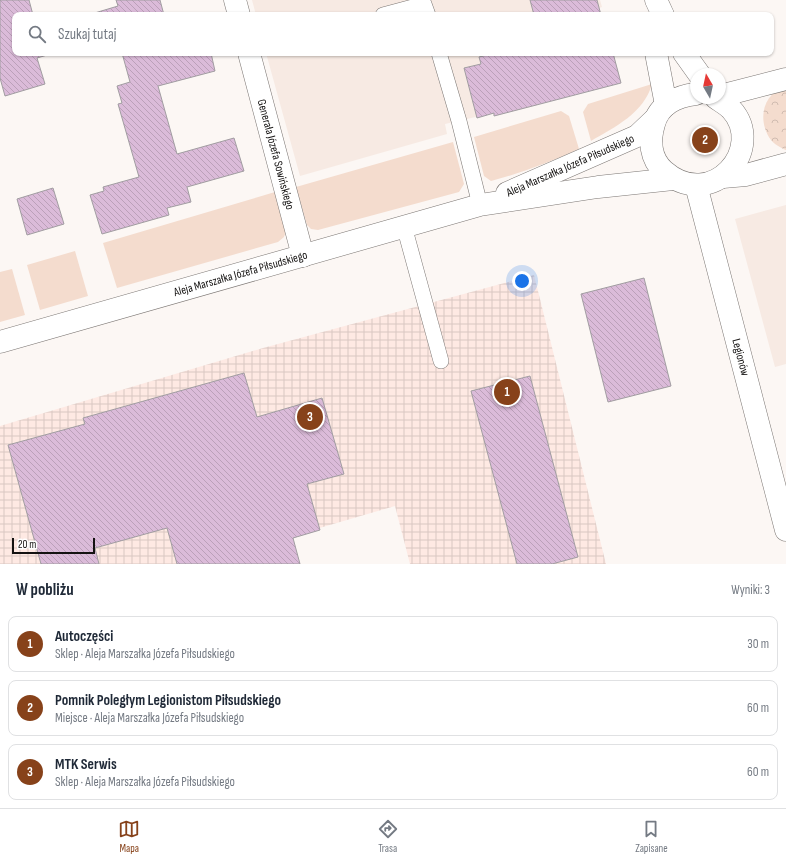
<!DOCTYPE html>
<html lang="pl">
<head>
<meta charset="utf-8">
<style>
	body { margin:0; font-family:"Sofia Sans Condensed",sans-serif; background:#f6f6f7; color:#1f2937 }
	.compass { position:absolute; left:690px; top:68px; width:36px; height:36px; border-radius:50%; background:#fff; box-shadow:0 1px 3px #0004; rotate:351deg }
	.scale { position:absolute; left:12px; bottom:10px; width:83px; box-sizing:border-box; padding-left:4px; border:2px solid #141211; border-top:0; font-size:11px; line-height:14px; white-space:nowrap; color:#141211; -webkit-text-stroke:3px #fff; paint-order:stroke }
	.you { position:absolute; left:522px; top:281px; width:14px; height:14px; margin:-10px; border:3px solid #fff; border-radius:50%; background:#1a73e8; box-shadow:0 0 0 6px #1a73e833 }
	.badge { display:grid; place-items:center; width:26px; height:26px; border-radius:50%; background:#87421a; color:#fff; font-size:13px; font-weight:700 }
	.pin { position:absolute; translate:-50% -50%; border:2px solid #fff; box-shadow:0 1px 4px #0006 }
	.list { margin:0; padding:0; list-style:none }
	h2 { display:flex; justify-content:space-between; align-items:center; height:52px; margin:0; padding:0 16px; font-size:17px }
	h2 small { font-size:13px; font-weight:400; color:#747a83 }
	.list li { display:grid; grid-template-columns:26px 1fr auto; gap:12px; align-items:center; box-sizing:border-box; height:56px; margin:0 8px 8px; padding:0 8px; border:1px solid #e0e1e3; border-radius:8px }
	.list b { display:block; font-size:15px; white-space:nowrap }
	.list p { margin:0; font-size:13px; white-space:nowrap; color:#747a83 }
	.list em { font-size:13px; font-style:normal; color:#747a83 }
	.icon { flex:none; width:22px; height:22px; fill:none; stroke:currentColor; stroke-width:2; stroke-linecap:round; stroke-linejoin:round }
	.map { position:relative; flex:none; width:786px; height:564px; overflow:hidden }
	.search { position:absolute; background:#fff; box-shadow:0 1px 3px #0004; left:12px; right:12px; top:12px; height:44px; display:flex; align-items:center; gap:10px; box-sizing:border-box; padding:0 14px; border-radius:8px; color:#747a83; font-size:15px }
	.sheet { height:244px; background:#fff }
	nav { display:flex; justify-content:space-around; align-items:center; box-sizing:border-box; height:56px; border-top:1px solid #e0e1e3; background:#fff; font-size:11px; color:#747a83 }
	nav a { display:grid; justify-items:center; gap:2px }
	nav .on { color:#87421a }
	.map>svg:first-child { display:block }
</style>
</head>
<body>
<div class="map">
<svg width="786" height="564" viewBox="0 0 786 564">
	<defs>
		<pattern id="industrial-grid" width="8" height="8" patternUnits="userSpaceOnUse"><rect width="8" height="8" fill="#fee9e3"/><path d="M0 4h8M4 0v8" fill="none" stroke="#d9c7c2"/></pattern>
		<pattern id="park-crowns" width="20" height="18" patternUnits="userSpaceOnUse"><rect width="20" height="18" fill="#f4dcce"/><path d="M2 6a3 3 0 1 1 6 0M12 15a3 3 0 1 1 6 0" fill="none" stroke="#d0bcb0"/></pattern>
		<pattern id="building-back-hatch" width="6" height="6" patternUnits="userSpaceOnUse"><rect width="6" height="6" fill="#dbbbd9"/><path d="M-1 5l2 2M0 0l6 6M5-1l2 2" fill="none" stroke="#bba0b9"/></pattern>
	</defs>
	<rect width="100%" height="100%" fill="#fcf7f4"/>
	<g fill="#f7eae3">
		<path d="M 252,0 L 600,0 L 602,7 L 599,8 L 601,15 L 256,15 Z"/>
		<path d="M 266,53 L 613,53 L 620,78 L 616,84 L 538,102 L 538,105 L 494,116 L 493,113 L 445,124 L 447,134 L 300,176 Z"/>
		<path d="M 786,205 L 786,364 L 775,367 L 735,219 Z"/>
	</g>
	<path fill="url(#industrial-grid)" d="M 534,275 L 606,564 L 410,564 L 395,506 L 292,536 L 300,564 L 0,564 L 0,426 L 263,348 Z"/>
	<g fill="#f4dcce">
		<path d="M 652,84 C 644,113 615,127 591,141 L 583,112 L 588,104 Z"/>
		<path d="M 561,111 L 569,116 L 579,149 C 550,162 522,173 491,181 L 484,176 L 474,137 Z"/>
		<path d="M 453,142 L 464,184 L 459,192 L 318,230 L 311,229 L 307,225 L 296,187 Z"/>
		<path d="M 275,192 L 286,231 L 284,237 L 278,242 L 117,288 L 103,243 Z"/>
		<path d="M 75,251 L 88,296 L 40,310 L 27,265 Z"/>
		<path d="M 12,269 L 25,315 L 0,322 L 0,272 Z"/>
	</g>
	<path fill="url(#park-crowns)" d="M 786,87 L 786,150 C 781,148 774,144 771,140 C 757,121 762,93 786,87 Z"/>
	<g fill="url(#building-back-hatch)" stroke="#a19da1">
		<path d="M 0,0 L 29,0 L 33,15 L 15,15 L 15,53 L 54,53 L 37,58 L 45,84 L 5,96 L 0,78 Z"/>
		<path d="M 116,0 L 160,0 L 164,15 L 88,15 L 118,6 Z"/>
		<path d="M 530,0 L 597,0 L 601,15 L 534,15 Z"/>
		<path d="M 122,53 L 211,53 L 215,71 L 158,86 L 177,154 L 234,138 L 244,171 L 187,187 L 191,202 L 167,208 L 169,215 L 102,234 L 90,195 L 104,191 L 103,187 L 139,177 L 118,104 L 122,103 L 117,86 L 130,82 Z"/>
		<path d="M 495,53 L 613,53 L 621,83 L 494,116 L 494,113 L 477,118 L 464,68 L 481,64 L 479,57 Z"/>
		<path d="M 53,188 L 64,224 L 27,235 L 17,199 Z"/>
		<path d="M 644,278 L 671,386 L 608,402 L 581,294 Z"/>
		<path d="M 244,373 L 257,417 L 322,398 L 344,474 L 307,484 L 320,530 L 293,538 L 300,564 L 177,564 L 167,528 L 95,548 L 99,564 L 41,564 L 8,445 L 85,424 L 83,418 Z"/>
		<path d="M 530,376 L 578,557 L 552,564 L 517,564 L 471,391 Z"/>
	</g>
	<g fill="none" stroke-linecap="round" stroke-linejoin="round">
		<g stroke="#7c7774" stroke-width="16">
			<g id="service">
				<path d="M 383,15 L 424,4 L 428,15"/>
				<path d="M 439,53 L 459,121 L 480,205"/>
				<path d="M 404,226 L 441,361"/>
			</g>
		</g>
		<g stroke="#7c7774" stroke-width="23">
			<g id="minor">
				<path d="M 235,0 L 239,15"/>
				<path id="s1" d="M 249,53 L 303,256"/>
			</g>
		</g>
		<g stroke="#7c7774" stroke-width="23">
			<g id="tertiary">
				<path d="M 656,0 L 663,15"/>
				<path d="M 656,53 L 666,105"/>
				<path d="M 684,53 L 699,74"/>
				<path d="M 696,94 C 678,96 659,104 654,124 C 649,140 650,159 664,171 C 712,213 767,148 731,109 C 727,105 720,101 716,98"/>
				<path d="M 720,96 L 786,79"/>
				<path d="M 723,177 L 746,175 L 786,164"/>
				<path id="s2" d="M 696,185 L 786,530"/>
				<path id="s3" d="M 507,193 L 637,136 L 655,119"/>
				<path id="s4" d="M 0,342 L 480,205 L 598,187 L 673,179"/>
			</g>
		</g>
		<use href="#service" stroke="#fff" stroke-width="15"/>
		<use href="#minor" stroke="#fff" stroke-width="22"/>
		<use href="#tertiary" stroke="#fff" stroke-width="22"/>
	</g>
	<g text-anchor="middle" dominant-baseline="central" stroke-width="3.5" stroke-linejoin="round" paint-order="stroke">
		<g font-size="12" fill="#141211" stroke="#fff">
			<text stroke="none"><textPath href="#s1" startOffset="105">Generała Józefa Sowińskiego</textPath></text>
			<text stroke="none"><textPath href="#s3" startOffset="69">Aleja Marszałka Józefa Piłsudskiego</textPath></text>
			<text stroke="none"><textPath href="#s4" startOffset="250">Aleja Marszałka Józefa Piłsudskiego</textPath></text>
			<text stroke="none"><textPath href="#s2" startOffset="178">Legionów</textPath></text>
		</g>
	</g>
</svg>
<svg class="compass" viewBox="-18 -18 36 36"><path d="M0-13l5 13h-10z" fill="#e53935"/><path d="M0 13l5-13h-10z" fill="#747a83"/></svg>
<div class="scale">20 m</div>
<div class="you"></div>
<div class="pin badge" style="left:507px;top:392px">1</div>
<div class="pin badge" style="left:705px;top:140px">2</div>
<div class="pin badge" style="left:310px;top:417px">3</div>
<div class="search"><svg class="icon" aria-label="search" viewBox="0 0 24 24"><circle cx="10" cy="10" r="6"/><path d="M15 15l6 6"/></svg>Szukaj tutaj</div>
</div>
<section class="sheet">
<h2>W pobliżu<small>Wyniki: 3</small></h2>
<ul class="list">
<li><span class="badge">1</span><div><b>Autoczęści</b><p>Sklep · Aleja Marszałka Józefa Piłsudskiego</p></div><em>30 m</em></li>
<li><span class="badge">2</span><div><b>Pomnik Poległym Legionistom Piłsudskiego</b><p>Miejsce · Aleja Marszałka Józefa Piłsudskiego</p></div><em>60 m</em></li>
<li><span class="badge">3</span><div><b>MTK Serwis</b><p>Sklep · Aleja Marszałka Józefa Piłsudskiego</p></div><em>60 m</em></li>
</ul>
</section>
<nav>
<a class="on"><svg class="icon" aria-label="map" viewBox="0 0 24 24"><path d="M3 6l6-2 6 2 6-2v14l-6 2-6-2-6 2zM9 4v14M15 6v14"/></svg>Mapa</a>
<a><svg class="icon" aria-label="directions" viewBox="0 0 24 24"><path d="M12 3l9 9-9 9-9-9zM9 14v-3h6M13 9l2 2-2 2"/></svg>Trasa</a>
<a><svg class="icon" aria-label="saved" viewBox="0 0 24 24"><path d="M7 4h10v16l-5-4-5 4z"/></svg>Zapisane</a>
</nav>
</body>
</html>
